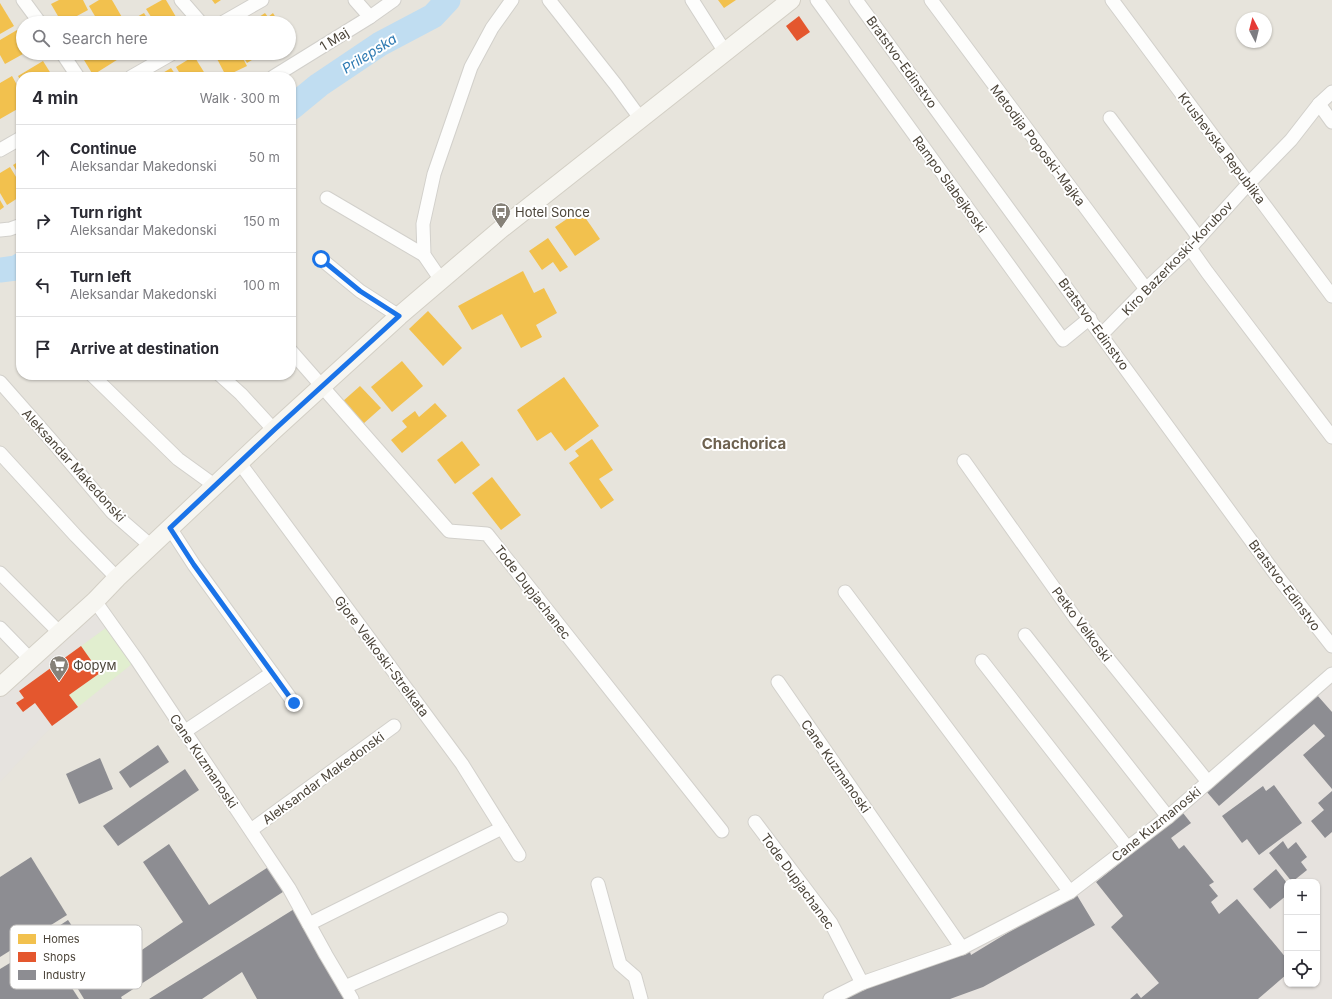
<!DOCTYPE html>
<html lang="en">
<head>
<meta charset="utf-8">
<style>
	body { margin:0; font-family:Inter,sans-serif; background:#f2f2f3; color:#2b2b33 }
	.controls { position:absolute; right:12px; bottom:12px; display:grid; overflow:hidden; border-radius:8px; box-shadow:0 1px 3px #0004 }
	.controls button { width:36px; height:36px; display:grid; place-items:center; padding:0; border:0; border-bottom:1px solid #e1e1e2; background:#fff; color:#2b2b33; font:20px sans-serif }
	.compass { position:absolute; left:1236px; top:12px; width:36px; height:36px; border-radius:50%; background:#fff; box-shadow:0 1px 3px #0004; rotate:353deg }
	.stop { position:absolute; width:12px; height:12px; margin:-9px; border:3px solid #1a73e8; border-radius:50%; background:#fff }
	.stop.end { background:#1a73e8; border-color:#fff; box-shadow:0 1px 4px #0008 }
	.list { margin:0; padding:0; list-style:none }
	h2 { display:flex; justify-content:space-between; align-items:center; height:52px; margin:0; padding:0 16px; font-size:17px }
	h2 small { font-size:13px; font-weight:400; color:#7c7c81 }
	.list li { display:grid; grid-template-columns:26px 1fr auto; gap:12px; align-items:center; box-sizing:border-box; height:64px; padding:0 16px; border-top:1px solid #e1e1e2 }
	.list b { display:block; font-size:15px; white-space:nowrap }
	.list p { margin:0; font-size:13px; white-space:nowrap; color:#7c7c81 }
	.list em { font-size:13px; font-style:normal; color:#7c7c81 }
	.icon { flex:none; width:22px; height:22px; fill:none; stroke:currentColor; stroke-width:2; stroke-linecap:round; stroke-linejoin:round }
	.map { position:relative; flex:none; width:1332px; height:999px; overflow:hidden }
	.search { position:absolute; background:#fff; box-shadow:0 1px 3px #0004; left:16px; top:16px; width:280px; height:44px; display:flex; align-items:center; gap:10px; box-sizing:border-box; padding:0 14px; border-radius:22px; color:#7c7c81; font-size:15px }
	.panel { position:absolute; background:#fff; box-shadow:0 1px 3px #0004; left:16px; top:72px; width:280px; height:308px; border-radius:16px }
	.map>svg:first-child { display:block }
</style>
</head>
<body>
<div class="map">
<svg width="1332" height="999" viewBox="0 0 1332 999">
	<rect width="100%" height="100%" fill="#f4f2ee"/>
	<path fill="#e7e4dc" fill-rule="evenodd" d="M 0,0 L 1332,0 L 1332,999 L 0,999 ZM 1242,18 L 1266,18 L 1266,42 L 1242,42 ZM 23,23 L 289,23 L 289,53 L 23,53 ZM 21,77 L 291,77 L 291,375 L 21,375 ZM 1287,882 L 1317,882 L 1317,984 L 1287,984 Z"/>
	<path fill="#e6e2de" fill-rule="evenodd" d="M 1332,674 L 1332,999 L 830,999 L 962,948 L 1070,892 ZM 1287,882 L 1317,882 L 1317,984 L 1287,984 Z"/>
	<path fill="#e1eecf" d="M 111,624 L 137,660 L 78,707 L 69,695 L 100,673 L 81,646 Z"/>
	<path fill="#e6e3df" d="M 95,601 L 111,624 L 19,691 L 24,698 L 16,703 L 22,712 L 35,703 L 52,726 L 0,782 L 0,687 Z"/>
	<g fill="#f2c14e">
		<path d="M 59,0 L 83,0 L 88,10 L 64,23 L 62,23 L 51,4 Z"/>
		<path d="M 99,0 L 112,0 L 123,19 L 116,23 L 99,23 L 89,6 Z"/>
		<path d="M 162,0 L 166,0 L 179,22 L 176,23 L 155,23 L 146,9 Z"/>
		<path d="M 212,0 L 221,0 L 215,4 Z"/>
		<path d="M 718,0 L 736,0 L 724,8 Z"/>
		<path d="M 0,3 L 14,26 L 0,34 Z"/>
		<path d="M 144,13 L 150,23 L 126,23 Z"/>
		<path d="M 265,13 L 268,17 L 273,13 L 279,23 L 258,23 L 261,21 L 259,17 Z"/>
		<path d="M 83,17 L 85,21 L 91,17 L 94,23 L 74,23 Z"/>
		<path d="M 17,30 L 23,40 L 23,54 L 5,64 L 0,55 L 0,40 Z"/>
		<path d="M 84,53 L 117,53 L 120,58 L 93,75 L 81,55 Z"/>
		<path d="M 214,53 L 240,53 L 247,66 L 226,76 Z"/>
		<path d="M 241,53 L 263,53 L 247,63 Z"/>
		<path d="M 194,56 L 207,77 L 182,77 L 176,67 Z"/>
		<path d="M 43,61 L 53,77 L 21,77 L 21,81 L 18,76 Z"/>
		<path d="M 171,68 L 177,77 L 156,77 Z"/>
		<path d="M 12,76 L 21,92 L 21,107 L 0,119 L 0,83 Z"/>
		<path d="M 21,160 L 21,178 L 13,165 Z"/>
		<path d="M 10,167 L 21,185 L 21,196 L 7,205 L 0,193 L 0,173 Z"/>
		<path d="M 0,200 L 4,207 L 0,210 Z"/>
		<path d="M 580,210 L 600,239 L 575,256 L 555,227 Z"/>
		<path d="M 548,238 L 568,267 L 560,272 L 553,262 L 542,270 L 529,251 Z"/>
		<path d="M 523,271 L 534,293 L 544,288 L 557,313 L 536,325 L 542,337 L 521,348 L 502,314 L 472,330 L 458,306 Z"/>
		<path d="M 428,311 L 462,348 L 443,366 L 409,329 Z"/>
		<path d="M 402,361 L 423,386 L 392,412 L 371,387 Z"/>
		<path d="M 564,377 L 599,426 L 565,451 L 551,432 L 537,441 L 517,410 Z"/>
		<path d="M 360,386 L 381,408 L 363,424 L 342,402 Z"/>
		<path d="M 435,403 L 447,416 L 402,453 L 391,440 L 407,427 L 402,421 L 415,411 L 419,417 Z"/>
		<path d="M 592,439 L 613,470 L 599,479 L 614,500 L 601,509 L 569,463 L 579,456 L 575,451 Z"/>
		<path d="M 462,441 L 480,465 L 455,484 L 437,460 Z"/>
		<path d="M 492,477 L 521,515 L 501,530 L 472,493 Z"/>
	</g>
	<g fill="#e4572e">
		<path d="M 799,16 L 810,32 L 797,41 L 786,26 Z"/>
		<path d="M 81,646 L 100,673 L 69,695 L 78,707 L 52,726 L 35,703 L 23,712 L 16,703 L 24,698 L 19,691 Z"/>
	</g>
	<g fill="#8d8d92">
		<path d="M 1317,695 L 1332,712 L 1332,789 L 1303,755 L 1325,736 L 1314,724 L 1219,806 L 1206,791 Z"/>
		<path d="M 158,745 L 169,762 L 130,788 L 119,772 Z"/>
		<path d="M 100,758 L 113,789 L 79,804 L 66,774 Z"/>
		<path d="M 185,769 L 199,790 L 118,846 L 103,826 Z"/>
		<path d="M 1274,785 L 1302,823 L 1259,855 L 1247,839 L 1242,843 L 1222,816 L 1263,786 L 1266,791 Z"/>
		<path d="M 1332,791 L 1332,832 L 1325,838 L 1311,821 L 1324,810 L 1318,803 Z"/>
		<path d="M 1183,813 L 1191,823 L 1171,838 L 1179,849 L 1184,845 L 1214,882 L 1209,885 L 1218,896 L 1211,902 L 1219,914 L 1237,899 L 1287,959 L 1287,974 L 1258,999 L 1130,999 L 1137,993 L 1141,998 L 1159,983 L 1111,927 L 1123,916 L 1096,882 Z"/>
		<path d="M 1283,841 L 1288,849 L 1296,842 L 1307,857 L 1301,862 L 1307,870 L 1292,882 L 1269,853 Z"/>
		<path d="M 169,844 L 209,905 L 273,864 L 289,888 L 121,997 L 122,999 L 84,999 L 45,935 L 68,920 L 105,975 L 183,922 L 143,862 Z"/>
		<path d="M 31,857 L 67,915 L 0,957 L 0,877 Z"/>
		<path d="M 1276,869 L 1287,883 L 1287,895 L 1270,909 L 1253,889 Z"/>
		<path d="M 1075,892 L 1095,925 L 983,987 L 950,999 L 832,999 L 969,949 L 971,955 Z"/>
		<path d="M 299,906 L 352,999 L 257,999 L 242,972 L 202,999 L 149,999 Z"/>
		<path d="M 43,943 L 79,999 L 0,999 L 0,969 Z"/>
	</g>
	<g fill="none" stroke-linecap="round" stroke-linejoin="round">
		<g stroke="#c0ddf1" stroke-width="25">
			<path d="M 291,108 L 319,85 L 380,44 L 433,16 L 448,0"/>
			<path d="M 0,270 L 16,268 L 21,265"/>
		</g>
		<g stroke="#d2d0cb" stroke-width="15">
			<g id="street">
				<path d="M 23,0 L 40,23"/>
				<path d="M 181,0 L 201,23"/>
				<path d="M 355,0 L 370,17"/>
				<path d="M 549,0 L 616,85 L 640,118"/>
				<path d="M 692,0 L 725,52"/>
				<path d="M 817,0 L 1063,340 L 1090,318"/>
				<path d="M 856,0 L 1274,572 L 1332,646"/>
				<path d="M 931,0 L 1146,289"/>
				<path d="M 1112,0 L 1332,296"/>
				<path d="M 222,23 L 262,0"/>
				<path d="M 62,53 L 78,77"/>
				<path d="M 131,77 L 173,53"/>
				<path d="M 273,77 L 370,17 L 394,0"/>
				<path d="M 1319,104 L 1332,122"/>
				<path d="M 1110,118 L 1199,238"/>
				<path d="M 0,150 L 21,138"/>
				<path d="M 327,198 L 424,255"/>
				<path d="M 0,230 L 10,229 L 21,225"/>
				<path d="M 1190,248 L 1207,272 L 1332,437"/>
				<path d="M 321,259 L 360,291 L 399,316"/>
				<path d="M 441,280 L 424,255 L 423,224 L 434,174 L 471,67 L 492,28 L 512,0"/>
				<path d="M 1102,334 L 1146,289 L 1190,248 L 1249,183 L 1291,140 L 1319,104 L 1332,92"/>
				<path d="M 291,351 L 449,531 L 487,534 L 722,831"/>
				<path d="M 92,375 L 178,459 L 214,485"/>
				<path d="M 220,375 L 241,394 L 274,430"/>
				<path d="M 0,382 L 52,441 L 112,512 L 151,546"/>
				<path d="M 0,453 L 76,536 L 117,578"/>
				<path d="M 964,461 L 1076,619 L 1208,782"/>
				<path d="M 239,462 L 462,764 L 519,855"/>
				<path d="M 170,528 L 194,565 L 294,703"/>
				<path d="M 0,573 L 60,633"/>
				<path d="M 845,592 L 1070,892"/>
				<path d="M 95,601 L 137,660 L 289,888 L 326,955 L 352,999"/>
				<path d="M 0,628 L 30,659"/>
				<path d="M 1025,635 L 1168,817"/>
				<path d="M 982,661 L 1127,847"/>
				<path d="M 778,682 L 962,948"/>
				<path d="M 184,732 L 272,673"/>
				<path d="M 755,822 L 831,923 L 862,983"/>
				<path d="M 251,830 L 394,726"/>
				<path d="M 598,884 L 620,964 L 635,977 L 641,999"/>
				<path d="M 309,924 L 502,828"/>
				<path d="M 345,987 L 501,919"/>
				<path d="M 830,999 L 862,983 L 962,948 L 1070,892 L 1168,817 L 1332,674"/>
			</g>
		</g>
		<g stroke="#d3cfc5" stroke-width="20">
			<path id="secondary" d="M 0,687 L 95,601 L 117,578 L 274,430 L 399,316 L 501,229 L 791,0"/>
		</g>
		<use href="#street" stroke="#fdfdfc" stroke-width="13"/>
		<use href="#secondary" stroke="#f7f6f1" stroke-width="18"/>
	</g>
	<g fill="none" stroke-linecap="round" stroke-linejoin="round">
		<path stroke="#1a73e8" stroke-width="5" d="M 294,703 L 194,565 L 170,528 L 274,430 L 399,316 L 360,291 L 321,259"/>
	</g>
	<defs>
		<g id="bus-pin" transform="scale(1)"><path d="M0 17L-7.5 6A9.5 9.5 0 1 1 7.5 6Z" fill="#868178" stroke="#fff"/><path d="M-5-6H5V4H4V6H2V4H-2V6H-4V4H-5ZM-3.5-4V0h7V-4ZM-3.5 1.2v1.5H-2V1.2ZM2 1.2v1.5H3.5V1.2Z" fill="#fff"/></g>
		<g id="supermarket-pin" transform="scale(1)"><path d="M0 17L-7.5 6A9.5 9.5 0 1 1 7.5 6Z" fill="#868178" stroke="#fff"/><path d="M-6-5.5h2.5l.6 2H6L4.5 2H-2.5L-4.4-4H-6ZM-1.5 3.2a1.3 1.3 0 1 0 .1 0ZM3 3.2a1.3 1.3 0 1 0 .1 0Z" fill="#fff"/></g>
	</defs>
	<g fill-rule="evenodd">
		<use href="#bus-pin" x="501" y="212"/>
		<use href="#supermarket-pin" x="59" y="665"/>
	</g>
	<g text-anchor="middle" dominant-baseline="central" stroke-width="4" stroke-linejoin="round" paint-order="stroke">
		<g font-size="13" fill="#4b4439" stroke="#fff">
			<text transform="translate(334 39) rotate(-32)">1 Maj</text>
			<text transform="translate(902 62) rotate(54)">Bratstvo-Edinstvo</text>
			<text transform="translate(1038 145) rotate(53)">Metodija Poposki-Majka</text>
			<text transform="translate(1222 148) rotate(53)">Krushevska Republika</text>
			<text transform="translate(950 184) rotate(54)">Rampo Slabejkoski</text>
			<text transform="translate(1177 258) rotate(-46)">Kiro Bazerkoski-Korubov</text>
			<text transform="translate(1094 324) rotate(54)">Bratstvo-Edinstvo</text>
			<text transform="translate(74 465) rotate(48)">Aleksandar Makedonski</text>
			<text transform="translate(1285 585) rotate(53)">Bratstvo-Edinstvo</text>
			<text transform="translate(533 592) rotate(52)">Tode Dupjachanec</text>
			<text transform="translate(1082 624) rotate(53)">Petko Velkoski</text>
			<text transform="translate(382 656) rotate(53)">Gjore Velkoski-Strelkata</text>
			<text transform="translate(204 761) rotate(56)">Cane Kuzmanoski</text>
			<text transform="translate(836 766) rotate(55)">Cane Kuzmanoski</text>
			<text transform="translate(323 778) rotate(-36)">Aleksandar Makedonski</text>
			<text transform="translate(1156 824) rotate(-39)">Cane Kuzmanoski</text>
			<text transform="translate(798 881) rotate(54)">Tode Dupjachanec</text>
		</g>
		<g font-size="13" fill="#4b4439" stroke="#fff" text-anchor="start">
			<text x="515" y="212">Hotel Sonce</text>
			<text x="73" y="665">Форум</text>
		</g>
		<g font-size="14" font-style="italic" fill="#2e7ab2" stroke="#fff">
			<text transform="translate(369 53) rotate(-32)">Prilepska</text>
		</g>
		<g font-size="15" font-weight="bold" fill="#6e6250" stroke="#fff">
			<text x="744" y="443">Chachorica</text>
		</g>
	</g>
	<rect x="10" y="925" width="132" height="64" rx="6" fill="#fff" stroke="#c9c7c4" stroke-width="1"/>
	<rect x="18" y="934" width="18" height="10" fill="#f2c14e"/>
	<rect x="18" y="952" width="18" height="10" fill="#e4572e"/>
	<rect x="18" y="970" width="18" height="10" fill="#8d8d92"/>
	<g font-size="11" fill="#4b4439">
		<text x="43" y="943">Homes</text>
		<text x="43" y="961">Shops</text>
		<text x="43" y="979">Industry</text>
	</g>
</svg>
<div class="controls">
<button>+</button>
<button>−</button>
<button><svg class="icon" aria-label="locate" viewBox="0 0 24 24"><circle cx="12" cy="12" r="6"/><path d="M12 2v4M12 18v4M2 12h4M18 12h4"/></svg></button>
</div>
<svg class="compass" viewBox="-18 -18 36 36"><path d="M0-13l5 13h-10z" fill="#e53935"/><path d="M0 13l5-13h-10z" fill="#7c7c81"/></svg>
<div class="stop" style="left:321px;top:259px"></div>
<div class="stop end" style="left:294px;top:703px"></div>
<div class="search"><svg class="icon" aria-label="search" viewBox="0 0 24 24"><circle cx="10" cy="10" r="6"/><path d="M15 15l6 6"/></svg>Search here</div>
<section class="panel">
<h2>4 min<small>Walk · 300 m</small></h2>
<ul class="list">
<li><svg class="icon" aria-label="ahead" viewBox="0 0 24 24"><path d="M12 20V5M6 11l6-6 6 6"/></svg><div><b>Continue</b><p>Aleksandar Makedonski</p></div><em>50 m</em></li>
<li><svg class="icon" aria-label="right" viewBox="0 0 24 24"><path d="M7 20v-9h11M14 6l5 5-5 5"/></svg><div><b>Turn right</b><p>Aleksandar Makedonski</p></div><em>150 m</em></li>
<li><svg class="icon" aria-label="left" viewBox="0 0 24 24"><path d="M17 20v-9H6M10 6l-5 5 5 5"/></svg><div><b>Turn left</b><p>Aleksandar Makedonski</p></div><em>100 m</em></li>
<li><svg class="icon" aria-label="arrive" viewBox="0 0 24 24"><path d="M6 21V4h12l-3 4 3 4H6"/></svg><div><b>Arrive at destination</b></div></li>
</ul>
</section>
</div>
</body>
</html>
